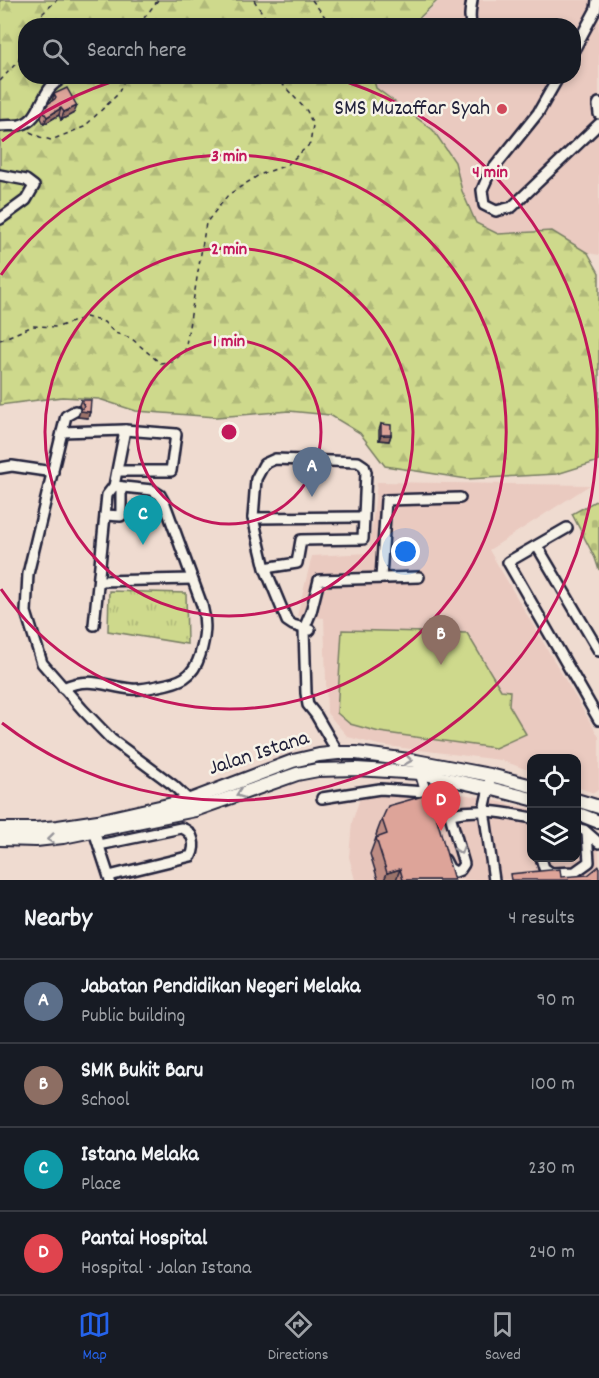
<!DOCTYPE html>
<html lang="en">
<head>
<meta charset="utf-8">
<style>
	body { margin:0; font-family:Dekko,sans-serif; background:#20242c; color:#f1f3f6 }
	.controls { position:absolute; right:18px; bottom:18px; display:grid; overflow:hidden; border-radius:12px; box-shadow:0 3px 9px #0003 }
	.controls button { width:54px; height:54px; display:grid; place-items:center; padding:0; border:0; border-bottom:2px solid #363941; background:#171b24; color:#f1f3f6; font:30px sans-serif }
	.you { position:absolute; left:406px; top:552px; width:21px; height:21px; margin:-15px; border:4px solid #fff; border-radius:50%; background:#1a73e8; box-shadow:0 0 0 9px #1a73e833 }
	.badge { display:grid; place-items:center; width:39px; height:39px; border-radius:50%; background:#2563eb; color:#fff; font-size:20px; font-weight:700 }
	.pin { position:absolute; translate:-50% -50px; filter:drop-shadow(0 2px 3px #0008) }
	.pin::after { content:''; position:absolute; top:32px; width:21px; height:18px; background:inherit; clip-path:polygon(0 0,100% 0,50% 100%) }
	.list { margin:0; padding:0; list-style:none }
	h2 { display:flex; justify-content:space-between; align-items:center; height:78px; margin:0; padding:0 24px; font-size:26px }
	h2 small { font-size:20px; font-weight:400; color:#9ea1a6 }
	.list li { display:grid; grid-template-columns:39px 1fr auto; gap:18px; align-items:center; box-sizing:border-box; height:84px; padding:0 24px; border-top:2px solid #363941 }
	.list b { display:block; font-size:22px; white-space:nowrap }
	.list p { margin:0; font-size:20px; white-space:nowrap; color:#9ea1a6 }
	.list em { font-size:20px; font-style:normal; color:#9ea1a6 }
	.icon { flex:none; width:33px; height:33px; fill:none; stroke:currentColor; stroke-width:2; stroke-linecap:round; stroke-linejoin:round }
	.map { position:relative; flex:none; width:599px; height:880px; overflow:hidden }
	.search { position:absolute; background:#171b24; box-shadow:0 3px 9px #0003; left:18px; right:18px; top:18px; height:66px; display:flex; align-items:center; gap:15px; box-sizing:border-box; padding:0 21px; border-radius:24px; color:#9ea1a6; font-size:22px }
	.sheet { height:414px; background:#171b24 }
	nav { display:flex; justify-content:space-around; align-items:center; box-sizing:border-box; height:84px; border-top:2px solid #363941; background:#171b24; font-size:16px; color:#9ea1a6 }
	nav a { display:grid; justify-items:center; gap:3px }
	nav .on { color:#2563eb }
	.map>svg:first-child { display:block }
</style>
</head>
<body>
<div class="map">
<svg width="599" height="880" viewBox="0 0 599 880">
	<defs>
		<pattern id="grass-tufts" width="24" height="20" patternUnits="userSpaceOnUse" patternTransform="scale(1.5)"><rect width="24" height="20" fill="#ced98c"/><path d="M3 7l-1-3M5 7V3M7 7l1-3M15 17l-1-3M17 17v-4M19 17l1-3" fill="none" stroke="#b1ba7a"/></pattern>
		<pattern id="forest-firs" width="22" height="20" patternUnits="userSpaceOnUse" patternTransform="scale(1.5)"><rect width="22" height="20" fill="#ced98c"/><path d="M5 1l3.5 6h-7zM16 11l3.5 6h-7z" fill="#b1ba7a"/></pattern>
		<pattern id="cemetery-stones" width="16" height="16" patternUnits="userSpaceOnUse" patternTransform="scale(1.5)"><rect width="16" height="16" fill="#ced98c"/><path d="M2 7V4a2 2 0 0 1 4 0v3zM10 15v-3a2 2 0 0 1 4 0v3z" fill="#b1ba7a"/></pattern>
	</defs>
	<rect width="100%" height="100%" fill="#efdbd0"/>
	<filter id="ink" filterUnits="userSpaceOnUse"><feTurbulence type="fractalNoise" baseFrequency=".0167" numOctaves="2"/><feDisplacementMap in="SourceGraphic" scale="12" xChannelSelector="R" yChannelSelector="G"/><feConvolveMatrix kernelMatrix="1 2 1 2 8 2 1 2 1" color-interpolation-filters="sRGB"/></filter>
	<g filter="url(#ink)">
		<g fill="#eacac0">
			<path d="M 440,0 L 599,0 L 599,255 L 588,253 L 552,231 L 498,234 L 476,223 L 462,191 L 455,162 L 433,130 L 376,88 L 373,77 L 574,76 L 574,26 L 414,25 Z"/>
			<path d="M 377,482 L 590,485 L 489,550 L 599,737 L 599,789 L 594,793 L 577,787 L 576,758 L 532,758 L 531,771 L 500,760 L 379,745 L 348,737 L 327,713 L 324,618 L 297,616 L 312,556 L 369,553 Z"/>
			<path d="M 385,785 L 432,789 L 474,796 L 531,809 L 532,858 L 576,858 L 577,823 L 583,825 L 599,837 L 599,880 L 355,880 L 349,857 L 352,822 L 363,789 Z"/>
		</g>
		<path fill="url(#grass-tufts)" stroke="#787e64" stroke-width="1.5" d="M 109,591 L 186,593 L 187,644 L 108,631 Z"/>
		<path fill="url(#forest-firs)" stroke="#787e64" stroke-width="1.5" d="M 0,0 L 438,0 L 412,25 L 26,26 L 26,76 L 373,77 L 376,88 L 433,130 L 455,162 L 462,191 L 476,223 L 498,234 L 552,231 L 588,253 L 599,273 L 599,461 L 557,474 L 467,479 L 385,466 L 360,433 L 330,415 L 289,411 L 216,417 L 136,411 L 99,399 L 62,397 L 0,405 Z"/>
		<path fill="url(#cemetery-stones)" stroke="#787e64" stroke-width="1.5" d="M 599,499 L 599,570 L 595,558 L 572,514 Z"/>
		<path fill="#ced98c" stroke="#787e64" stroke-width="1.5" d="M 342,630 L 467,633 L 501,690 L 510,691 L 509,705 L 526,734 L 495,748 L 379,732 L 350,724 L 337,713 Z"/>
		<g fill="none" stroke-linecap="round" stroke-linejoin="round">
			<g stroke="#22223b" stroke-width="14">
				<g id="minor">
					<path d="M 472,0 C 471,8 468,18 472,26"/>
					<path d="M 574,50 L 596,9 L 597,0"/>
					<path d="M 559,76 L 538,113 L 489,174 L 482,190 L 484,205 L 496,211 L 512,207 L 599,124"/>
					<path d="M 599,103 L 598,105 L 599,114"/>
					<path d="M 0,126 C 6,125 14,126 20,125 C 38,121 40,101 50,88 C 54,83 60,80 65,76"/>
					<path d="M 0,175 L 26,180 L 34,186 L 26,200 L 0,219"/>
					<path d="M 75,411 L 66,416 L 62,432 L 28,574 L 26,612 L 42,663 L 83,710 L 111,739 L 173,785 L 191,802"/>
					<path d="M 62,432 L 125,430 L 176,434 L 171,471 L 118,471"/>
					<path d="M 0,468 L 12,466 L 53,472"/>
					<path d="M 105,515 L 121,516 L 121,487"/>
					<path d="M 253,518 L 363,517"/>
					<path d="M 567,528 L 508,562 L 599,720"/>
					<path d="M 537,546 L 599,651"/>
					<path d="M 265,568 L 297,563 L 301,540 L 363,539 L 366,472 L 364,466 L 358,462 L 275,459 L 264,464 L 256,479 L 253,518 L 265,568 L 287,621 L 293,625 L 310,630"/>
					<path d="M 381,578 L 386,500 L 460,498"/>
					<path d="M 99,581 L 192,579"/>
					<path d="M 94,625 L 107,495 L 114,486 L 125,430"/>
					<path d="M 63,688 C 89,676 105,686 131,689 C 140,690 149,688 158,686 C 180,682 193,678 200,655 C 205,638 207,623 202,605 L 165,504 L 160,495 L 152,490 L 114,486"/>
					<path d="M 338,753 L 316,715 L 308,705 L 306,693 L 304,629 L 311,612 L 319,580 L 419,577"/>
					<path d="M 420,773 L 430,806"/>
					<path d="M 438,773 L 464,864 L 460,870 L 455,872 L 449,868 L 445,860"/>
					<path d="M 490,775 L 489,788 L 484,810 L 494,880"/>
					<path d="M 322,798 L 380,789 L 426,792"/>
					<path d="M 450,814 C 480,808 502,812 532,818"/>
					<path d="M 576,828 L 584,830 L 599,843"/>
					<path d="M 94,831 L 110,880"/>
					<path d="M 99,845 L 181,828 C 194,831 196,846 191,856 L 109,876"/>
					<path d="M 541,858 L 544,868 L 551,873 L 575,872 L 589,862 L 587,833"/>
				</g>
			</g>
			<g stroke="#22223b" stroke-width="16">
				<g id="major">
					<path d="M 576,800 L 599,807"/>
					<path d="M 576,813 L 599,822"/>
					<path d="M 0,829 L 35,829 L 58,827 L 98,821 L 190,800 L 293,761 L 319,755 L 338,753 L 356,753 L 416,761 L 490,775 L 532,786"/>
					<path d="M 0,839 L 36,840 L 63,837 L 195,810 L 297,774 L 318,770 L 356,769 L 420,773 L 489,788 L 532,799"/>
				</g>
			</g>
			<g stroke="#22223b" stroke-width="1.5" stroke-dasharray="4.5 4.5" stroke-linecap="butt">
				<path d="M 254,0 L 266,19 L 268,26"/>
				<path d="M 312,0 L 325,17 L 323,26"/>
				<path d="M 29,26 L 57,0"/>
				<path d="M 141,26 L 141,22 L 158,0"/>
				<path d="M 0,81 L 19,60 L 20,44 L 26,33"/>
				<path d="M 30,132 L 40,137 L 51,140 L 84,127 L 118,94 L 126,76"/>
				<path d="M 0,340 L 33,326 L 58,327 L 86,317 L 104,322 L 115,333 L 131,338 L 160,363 L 172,362 L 185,351 L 206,223 L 228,195 L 259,175 L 287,165 L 310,144 L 313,125 L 307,111 L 275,76"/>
			</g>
			<use href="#minor" stroke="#f7f3e8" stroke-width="9"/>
			<use href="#major" stroke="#f7f3e8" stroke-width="12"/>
		</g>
		<g fill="#be8d84" stroke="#22223b" stroke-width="1.5">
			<path d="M 54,94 L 74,113 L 61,120 L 59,115 L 44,124 L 41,118 L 43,111 L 52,101 Z"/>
			<path d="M 81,400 L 90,412 L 88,418 L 78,417 L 81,410 L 79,405 Z"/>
			<path d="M 381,424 L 391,435 L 389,441 L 379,440 L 379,430 Z"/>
			<path d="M 382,819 L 454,880 L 378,880 L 370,854 L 376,838 L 377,837 L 376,835 Z"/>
		</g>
		<g fill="#9b736b" stroke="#22223b" stroke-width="1.5">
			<path d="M 77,106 L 74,113 L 61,120 L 64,112 Z"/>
			<path d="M 61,108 L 59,115 L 44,124 L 47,117 Z"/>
			<path d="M 80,411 L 90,412 L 88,418 L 78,417 Z"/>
			<path d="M 381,435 L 391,435 L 389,441 L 379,440 Z"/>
			<path d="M 400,869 L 396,880 L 384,880 L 387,873 Z"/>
		</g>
		<g fill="#dda499" stroke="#22223b" stroke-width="1.5">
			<path d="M 67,88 L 77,106 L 64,112 L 61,108 L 47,117 L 43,111 L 48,104 L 56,98 L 54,94 Z"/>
			<path d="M 81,400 L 91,400 L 90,412 L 80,411 L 84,406 Z"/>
			<path d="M 381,424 L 391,425 L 391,435 L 381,435 Z"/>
			<path d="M 430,794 L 454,880 L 403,880 L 400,869 L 387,873 L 376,838 L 387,834 L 382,819 L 388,806 Z"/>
			<path d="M 599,866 L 599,880 L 511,880 L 510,874 L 560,869 L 561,877 L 588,875 Z"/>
		</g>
		<defs><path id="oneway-chevron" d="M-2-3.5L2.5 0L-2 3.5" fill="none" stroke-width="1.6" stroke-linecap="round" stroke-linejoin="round" transform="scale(1.5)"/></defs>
		<g stroke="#97959a">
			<use href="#oneway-chevron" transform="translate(408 760) rotate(9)"/>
			<use href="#oneway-chevron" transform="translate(240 794) rotate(160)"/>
			<use href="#oneway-chevron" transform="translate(51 839) rotate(174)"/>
			<use href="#oneway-chevron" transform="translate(460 850) rotate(73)"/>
		</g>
	</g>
	<g fill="none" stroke="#c2185b" stroke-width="3">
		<circle cx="229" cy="432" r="92"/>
		<circle cx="229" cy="432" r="184"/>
		<path d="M1 275A277 277 0 1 1 1 589"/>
		<path d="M2 141A369 369 0 0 1 127 77M331 77A369 369 0 1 1 2 723"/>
	</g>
	<circle fill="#d1495b" stroke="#f7f3e8" stroke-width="2" cx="502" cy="109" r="6"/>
	<g text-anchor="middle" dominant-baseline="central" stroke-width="5" stroke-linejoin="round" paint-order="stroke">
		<g font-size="22" fill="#22223b" stroke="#f7f3e8" text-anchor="end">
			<text x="490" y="109">SMS Muzaffar Syah</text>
		</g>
		<g font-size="22" fill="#22223b" stroke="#f7f3e8">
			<text transform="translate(259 754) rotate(-18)">Jalan Istana</text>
		</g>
	</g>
	<circle cx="229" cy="432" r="9" fill="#c2185b" stroke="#f7f3e8" stroke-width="3"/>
	<g font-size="18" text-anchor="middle" font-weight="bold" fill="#c2185b" stroke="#f7f3e8" stroke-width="5" stroke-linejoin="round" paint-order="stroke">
		<text x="229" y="161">3 min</text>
		<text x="490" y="177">4 min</text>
		<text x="229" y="254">2 min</text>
		<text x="229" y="346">1 min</text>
	</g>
</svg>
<div class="controls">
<button><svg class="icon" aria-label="locate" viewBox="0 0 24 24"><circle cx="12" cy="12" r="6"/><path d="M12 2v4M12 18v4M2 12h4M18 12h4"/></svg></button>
<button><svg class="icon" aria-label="layers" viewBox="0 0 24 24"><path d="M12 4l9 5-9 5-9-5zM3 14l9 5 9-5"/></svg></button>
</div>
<div class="you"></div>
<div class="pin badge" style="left:312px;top:497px;background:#5c6f8a">A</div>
<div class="pin badge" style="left:441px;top:665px;background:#8d6e63">B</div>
<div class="pin badge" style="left:143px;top:545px;background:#0f9aa8">C</div>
<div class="pin badge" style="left:441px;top:831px;background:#e0444e">D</div>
<div class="search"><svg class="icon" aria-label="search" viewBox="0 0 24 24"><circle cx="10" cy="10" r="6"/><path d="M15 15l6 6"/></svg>Search here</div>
</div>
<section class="sheet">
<h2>Nearby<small>4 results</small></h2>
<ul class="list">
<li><span class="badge" style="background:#5c6f8a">A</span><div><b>Jabatan Pendidikan Negeri Melaka</b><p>Public building</p></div><em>90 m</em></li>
<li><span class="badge" style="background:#8d6e63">B</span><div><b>SMK Bukit Baru</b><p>School</p></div><em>100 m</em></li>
<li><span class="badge" style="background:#0f9aa8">C</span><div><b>Istana Melaka</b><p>Place</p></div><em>230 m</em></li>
<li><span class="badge" style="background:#e0444e">D</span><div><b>Pantai Hospital</b><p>Hospital · Jalan Istana</p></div><em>240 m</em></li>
</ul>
</section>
<nav>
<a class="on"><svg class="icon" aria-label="map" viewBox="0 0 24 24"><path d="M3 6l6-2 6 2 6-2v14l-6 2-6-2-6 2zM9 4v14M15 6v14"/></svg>Map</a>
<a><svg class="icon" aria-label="directions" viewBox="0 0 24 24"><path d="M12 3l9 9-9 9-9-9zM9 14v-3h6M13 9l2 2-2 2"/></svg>Directions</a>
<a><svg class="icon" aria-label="saved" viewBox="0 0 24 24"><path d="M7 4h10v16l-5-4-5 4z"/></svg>Saved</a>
</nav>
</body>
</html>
